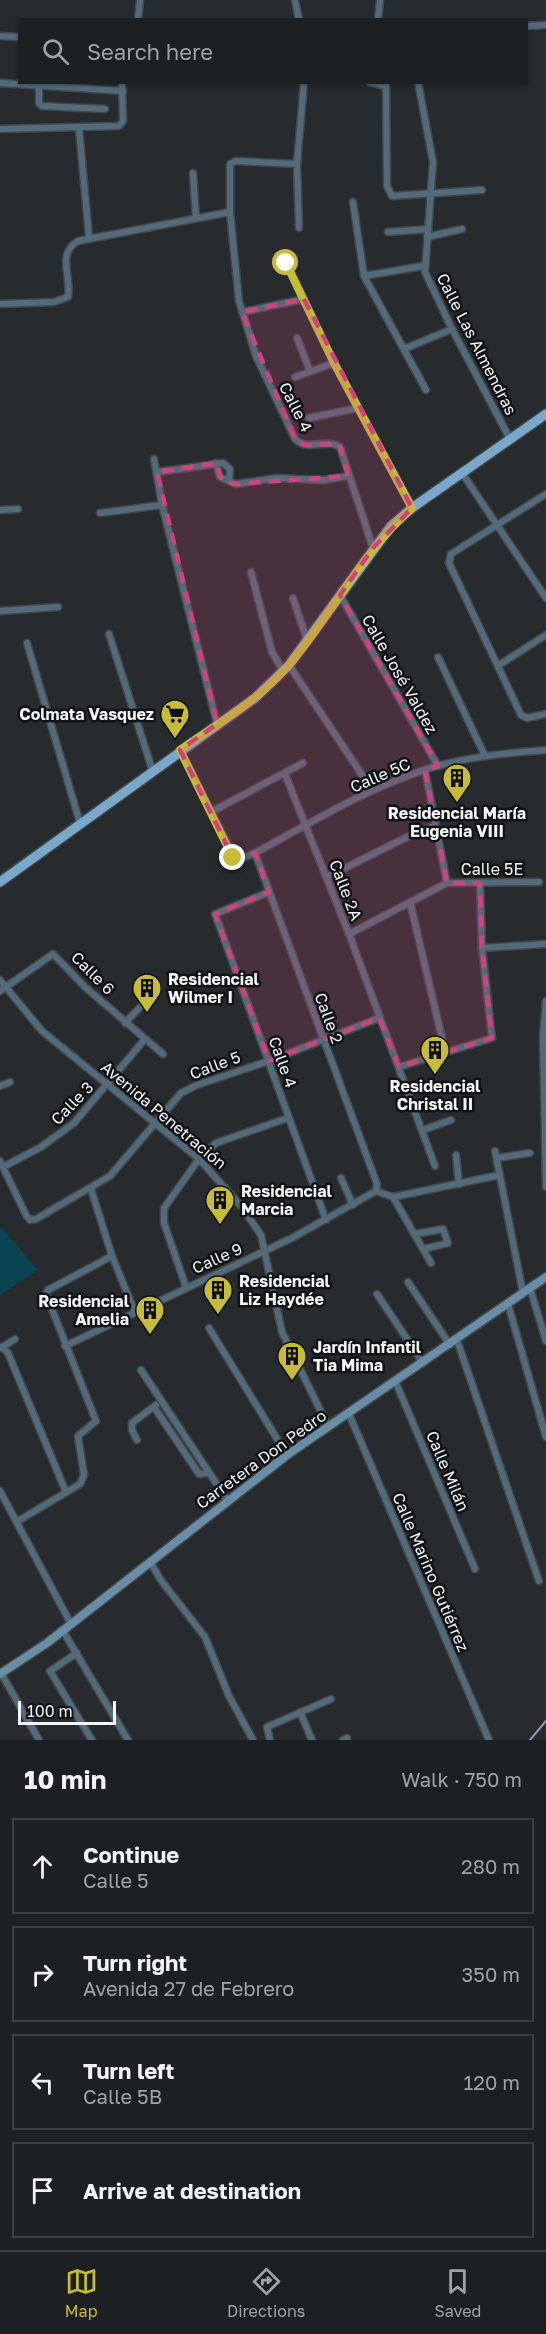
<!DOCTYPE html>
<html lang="en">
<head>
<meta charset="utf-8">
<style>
	body { margin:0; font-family:"Golos Text",sans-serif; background:#25282a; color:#f1f3f6 }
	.scale { position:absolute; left:18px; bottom:15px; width:98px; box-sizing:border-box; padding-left:6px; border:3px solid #f2f5f6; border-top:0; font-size:16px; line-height:21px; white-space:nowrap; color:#f2f5f6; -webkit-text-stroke:4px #111314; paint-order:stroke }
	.stop { position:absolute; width:18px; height:18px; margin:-14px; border:4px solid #c7bb3c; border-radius:50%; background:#fff }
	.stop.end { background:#c7bb3c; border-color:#fff; box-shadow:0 2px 6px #0008 }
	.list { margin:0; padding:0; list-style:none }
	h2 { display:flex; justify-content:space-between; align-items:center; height:78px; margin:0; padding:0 24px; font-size:26px }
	h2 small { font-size:20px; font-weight:400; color:#a0a3a5 }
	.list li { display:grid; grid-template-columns:39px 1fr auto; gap:18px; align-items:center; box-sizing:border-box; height:96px; margin:0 12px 12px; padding:0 12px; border:2px solid #3b3e40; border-radius:0px }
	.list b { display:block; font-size:22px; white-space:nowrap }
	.list p { margin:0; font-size:20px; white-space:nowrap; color:#a0a3a5 }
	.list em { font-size:20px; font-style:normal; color:#a0a3a5 }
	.icon { flex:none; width:33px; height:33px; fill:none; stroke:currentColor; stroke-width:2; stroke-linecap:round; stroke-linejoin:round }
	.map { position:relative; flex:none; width:546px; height:1740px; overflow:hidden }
	.search { position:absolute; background:#1d2022; box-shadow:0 2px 4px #0004; left:18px; right:18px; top:18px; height:66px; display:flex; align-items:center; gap:15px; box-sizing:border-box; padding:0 21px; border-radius:0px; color:#a0a3a5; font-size:22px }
	.sheet { height:510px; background:#1d2022 }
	nav { display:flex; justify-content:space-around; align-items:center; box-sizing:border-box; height:84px; border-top:2px solid #3b3e40; background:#1d2022; font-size:16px; color:#a0a3a5 }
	nav a { display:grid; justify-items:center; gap:3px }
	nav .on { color:#c7bb3c }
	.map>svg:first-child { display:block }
</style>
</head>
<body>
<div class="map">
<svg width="546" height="1740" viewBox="0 0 546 1740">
	<rect width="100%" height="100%" fill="#272b2d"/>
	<path fill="#084451" d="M 0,1226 L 38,1270 L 0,1295 Z"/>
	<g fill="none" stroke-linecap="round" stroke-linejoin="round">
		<path stroke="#889bbd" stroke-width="2" d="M 530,1740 L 546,1721"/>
		<g stroke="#434749" stroke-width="9">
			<g id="street">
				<path d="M 295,0 L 299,20"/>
				<path d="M 138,20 L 140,0"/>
				<path d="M 378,20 L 380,0"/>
				<path d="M 526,26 L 546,25"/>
				<path d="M 0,36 L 20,37"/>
				<path d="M 369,82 L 386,86"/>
				<path d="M 386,82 L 387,186 L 392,196 L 482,190"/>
				<path d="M 418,82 L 433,162 L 425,272 L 452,329 L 510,439"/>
				<path d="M 0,83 L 123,91"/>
				<path d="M 39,85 L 39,103 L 42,106 L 105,109"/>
				<path d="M 0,129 L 119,126 L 123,121 L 122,82"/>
				<path d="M 79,129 L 89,237"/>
				<path d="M 297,164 L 236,161 L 230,164 L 230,212 L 239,301 L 256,356 L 295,439 C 307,452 326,438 340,447 L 373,548"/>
				<path d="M 193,173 L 196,218"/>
				<path d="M 353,202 L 364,276 L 426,390"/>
				<path d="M 299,228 L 297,164 L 304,82"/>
				<path d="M 388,232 L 428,229"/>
				<path d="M 427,237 L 462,229"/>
				<path d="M 286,263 L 334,363 L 412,508"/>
				<path d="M 364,276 L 423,266"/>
				<path d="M 0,304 L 54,302 L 68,297 C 72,277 56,254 78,241 L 230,212"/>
				<path d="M 242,312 L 304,299"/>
				<path d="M 297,338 L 310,371"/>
				<path d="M 404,349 L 452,329"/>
				<path d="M 295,377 L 334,363"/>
				<path d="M 309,418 L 358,408"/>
				<path d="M 154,459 L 162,505 L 217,724"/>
				<path d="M 216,463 L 220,477 L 236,484 L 276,478 L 324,480 L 348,476"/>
				<path d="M 157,472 L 223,463 L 230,469 L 229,480"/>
				<path d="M 462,473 L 546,598"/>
				<path d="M 546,494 L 451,554 L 449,563 L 521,715 L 527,718 L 546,714"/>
				<path d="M 0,510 L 18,509"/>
				<path d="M 100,513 L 162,505"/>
				<path d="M 251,572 L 272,652 L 283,671"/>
				<path d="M 340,595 L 438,766"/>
				<path d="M 293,598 L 307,640"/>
				<path d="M 0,611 L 58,607"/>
				<path d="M 109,634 L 153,772"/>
				<path d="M 27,643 L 80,823"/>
				<path d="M 438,657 L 485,756"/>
				<path d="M 289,665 L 372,790"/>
				<path d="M 499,665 L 546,635"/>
				<path d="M 180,750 L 236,861 L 255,853 C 314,821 372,785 437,766 C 473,756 509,753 546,750"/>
				<path d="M 425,770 L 447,883"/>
				<path d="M 285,774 L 349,934 L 435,1166"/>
				<path d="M 211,812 L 303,763"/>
				<path d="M 255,853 L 377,1184 L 376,1191"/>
				<path d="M 327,877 L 407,837 L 434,826"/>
				<path d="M 269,892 L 215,914 L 326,1220"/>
				<path d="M 410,902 L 445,1051"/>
				<path d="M 349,934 L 447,883 L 539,882"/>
				<path d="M 482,948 L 546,944"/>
				<path d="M 0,980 L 42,1031 L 199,1159 L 241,1206 L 261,1235 L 282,1332 L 328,1426"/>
				<path d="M 0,991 L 53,954 L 85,987 L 163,1054"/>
				<path d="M 546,1001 L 543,1037 L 546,1187"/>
				<path d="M 125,1023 L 147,1000"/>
				<path d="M 399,1067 L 492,1038 L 482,948 L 480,883"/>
				<path d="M 0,1086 L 10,1082"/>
				<path d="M 423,1130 L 451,1120"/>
				<path d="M 495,1151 L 523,1293"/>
				<path d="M 456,1155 L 459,1184"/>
				<path d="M 497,1158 L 530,1153"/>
				<path d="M 0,1161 L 26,1215 L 30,1220 L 36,1219 L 110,1176 L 181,1093 L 197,1085 L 269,1061 L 379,1018"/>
				<path d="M 3,1167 L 41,1147 L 74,1123 L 145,1039"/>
				<path d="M 341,1178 L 353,1205"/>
				<path d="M 91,1189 L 112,1256 L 135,1312"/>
				<path d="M 376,1191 L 393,1197 L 500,1175"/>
				<path d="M 393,1197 L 431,1263"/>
				<path d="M 415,1234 L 443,1229 L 448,1243 L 424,1249"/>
				<path d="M 408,1282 L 450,1345"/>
				<path d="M 186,1287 L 164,1223 L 164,1208 L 199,1159 L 216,1143 L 288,1118"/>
				<path d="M 530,1288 L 546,1341"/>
				<path d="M 377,1294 L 423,1363"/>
				<path d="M 508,1304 L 546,1437"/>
				<path d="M 209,1328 L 287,1455"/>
				<path d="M 457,1340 L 539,1581"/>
				<path d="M 65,1346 L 292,1238 L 376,1191"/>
				<path d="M 2,1347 L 8,1353 L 66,1492"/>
				<path d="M 1,1348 L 15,1339"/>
				<path d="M 141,1370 L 228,1501"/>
				<path d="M 396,1383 L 475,1569"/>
				<path d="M 154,1407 L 199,1474 L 209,1473"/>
				<path d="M 349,1414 L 489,1740"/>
				<path d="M 137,1440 L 132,1430 L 132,1423 L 156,1405"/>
				<path d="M 0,1491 L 71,1624"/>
				<path d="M 18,1521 L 80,1484 L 84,1475 L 78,1436 L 96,1421 L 46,1294 L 48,1290 L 112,1256"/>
				<path d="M 150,1561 L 160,1579 L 205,1637 L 229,1696 L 253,1740"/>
				<path d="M 63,1631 L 128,1740"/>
				<path d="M 77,1653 L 50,1671 L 92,1740"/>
				<path d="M 1,1673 L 39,1740"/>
				<path d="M 300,1712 L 312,1740"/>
				<path d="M 270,1740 L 267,1727 L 331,1699"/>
				<path d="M 343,1740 L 347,1738"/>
			</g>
		</g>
		<g stroke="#434749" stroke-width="11">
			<path id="secondary" d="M 0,1674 L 47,1643 L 287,1455 L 546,1277"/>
		</g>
		<g stroke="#434749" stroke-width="12">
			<path id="primary" d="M 0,882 L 255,698 L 289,665 L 391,526 L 412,508 L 546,414"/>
		</g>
		<use href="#street" stroke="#536a7a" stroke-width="6"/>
		<use href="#secondary" stroke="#698da7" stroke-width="8"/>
		<use href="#primary" stroke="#7aa8ca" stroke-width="9"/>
	</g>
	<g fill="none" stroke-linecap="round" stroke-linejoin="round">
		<path stroke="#c7bb3c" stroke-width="8" d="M 233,858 L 180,750 C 217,724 258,701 288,666 C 332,615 361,553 412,508 L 334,363 L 286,263"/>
	</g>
	<path fill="#cc447a" fill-opacity="0.2" stroke="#cc447a" stroke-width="4.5" stroke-dasharray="12 8" stroke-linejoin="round" d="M 304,299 L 412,508 L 373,548 L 340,595 L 438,766 L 425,770 L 447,883 L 480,883 L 482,948 L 492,1038 L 399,1067 L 379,1018 L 269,1061 L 215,914 L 269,892 L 255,853 L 233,858 L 180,750 L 217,724 L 157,472 L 216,463 L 222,480 L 234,484 L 348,476 L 339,444 L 305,445 L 295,439 L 242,312 Z"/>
	<defs>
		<g id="supermarket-pin" transform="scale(1.5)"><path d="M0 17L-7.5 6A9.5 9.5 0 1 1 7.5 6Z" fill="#c7bb3c" stroke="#111314"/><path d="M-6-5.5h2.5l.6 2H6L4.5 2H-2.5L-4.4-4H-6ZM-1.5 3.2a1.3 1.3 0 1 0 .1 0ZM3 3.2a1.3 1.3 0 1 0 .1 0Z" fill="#111"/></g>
		<g id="building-pin" transform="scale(1.5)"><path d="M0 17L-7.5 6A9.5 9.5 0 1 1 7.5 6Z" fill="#c7bb3c" stroke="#111314"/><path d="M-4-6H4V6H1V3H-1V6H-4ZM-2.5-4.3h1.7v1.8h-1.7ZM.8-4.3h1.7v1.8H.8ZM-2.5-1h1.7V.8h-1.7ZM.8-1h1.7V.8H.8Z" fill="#111"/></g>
	</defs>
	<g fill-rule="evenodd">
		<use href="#supermarket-pin" x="175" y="714"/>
		<use href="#building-pin" x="457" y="778"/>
		<use href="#building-pin" x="147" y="988"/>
		<use href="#building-pin" x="435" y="1050"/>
		<use href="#building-pin" x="220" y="1200"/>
		<use href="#building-pin" x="218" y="1290"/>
		<use href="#building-pin" x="150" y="1310"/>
		<use href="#building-pin" x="292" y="1356"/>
	</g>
	<g text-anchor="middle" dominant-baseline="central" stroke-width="5" stroke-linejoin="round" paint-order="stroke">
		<g font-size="16" fill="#f2f5f6" stroke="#111314">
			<text transform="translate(477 344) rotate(63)">Calle Las Almendras</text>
			<text transform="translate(296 407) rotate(63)">Calle 4</text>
			<text transform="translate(400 674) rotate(60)">Calle José Valdez</text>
			<text transform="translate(380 775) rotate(-23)">Calle 5C</text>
			<text x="492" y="869">Calle 5E</text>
			<text transform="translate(346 890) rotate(69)">Calle 2A</text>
			<text transform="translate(93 973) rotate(45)">Calle 6</text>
			<text transform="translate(329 1018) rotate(70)">Calle 2</text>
			<text transform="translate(283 1062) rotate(70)">Calle 4</text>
			<text transform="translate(215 1065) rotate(-20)">Calle 5</text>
			<text transform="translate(72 1103) rotate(-46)">Calle 3</text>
			<text transform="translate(164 1115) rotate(40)">Avenida Penetración</text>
			<text transform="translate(217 1258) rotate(-24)">Calle 9</text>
			<text transform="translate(261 1459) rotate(-36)">Carretera Don Pedro</text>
			<text transform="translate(448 1471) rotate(67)">Calle Milán</text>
			<text transform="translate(431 1572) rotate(67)">Calle Marino Gutiérrez</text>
		</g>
		<g font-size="16" font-weight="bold" fill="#f2f5f6" stroke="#111314" text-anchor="start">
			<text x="154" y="714" text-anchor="end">Colmata Vasquez</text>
			<text x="457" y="813" text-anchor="middle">Residencial María<tspan x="457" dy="18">Eugenia VIII</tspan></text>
			<text x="168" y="979">Residencial<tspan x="168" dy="18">Wilmer I</tspan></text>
			<text x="435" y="1086" text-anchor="middle">Residencial<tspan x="435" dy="18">Christal II</tspan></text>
			<text x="241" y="1191">Residencial<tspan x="241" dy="18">Marcia</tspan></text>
			<text x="239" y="1281">Residencial<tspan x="239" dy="18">Liz Haydée</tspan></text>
			<text x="129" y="1301" text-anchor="end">Residencial<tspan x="129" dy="18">Amelia</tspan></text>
			<text x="313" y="1347">Jardín Infantil<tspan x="313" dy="18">Tia Mima</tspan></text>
		</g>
	</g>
</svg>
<div class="scale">100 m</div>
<div class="stop" style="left:286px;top:263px"></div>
<div class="stop end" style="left:233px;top:858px"></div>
<div class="search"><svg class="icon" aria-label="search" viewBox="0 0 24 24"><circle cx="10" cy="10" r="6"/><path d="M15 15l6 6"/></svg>Search here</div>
</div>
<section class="sheet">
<h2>10 min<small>Walk · 750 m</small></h2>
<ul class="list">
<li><svg class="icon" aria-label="ahead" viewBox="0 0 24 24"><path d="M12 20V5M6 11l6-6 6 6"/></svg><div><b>Continue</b><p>Calle 5</p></div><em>280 m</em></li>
<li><svg class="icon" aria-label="right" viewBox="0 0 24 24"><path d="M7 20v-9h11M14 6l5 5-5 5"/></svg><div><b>Turn right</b><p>Avenida 27 de Febrero</p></div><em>350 m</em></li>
<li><svg class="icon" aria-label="left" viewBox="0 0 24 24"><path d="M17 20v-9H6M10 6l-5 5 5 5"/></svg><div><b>Turn left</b><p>Calle 5B</p></div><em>120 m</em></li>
<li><svg class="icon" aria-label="arrive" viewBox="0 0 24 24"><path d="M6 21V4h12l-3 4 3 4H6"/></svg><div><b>Arrive at destination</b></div></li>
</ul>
</section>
<nav>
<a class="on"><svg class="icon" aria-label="map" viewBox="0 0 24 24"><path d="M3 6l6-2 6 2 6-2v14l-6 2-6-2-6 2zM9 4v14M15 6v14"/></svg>Map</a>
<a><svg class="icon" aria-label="directions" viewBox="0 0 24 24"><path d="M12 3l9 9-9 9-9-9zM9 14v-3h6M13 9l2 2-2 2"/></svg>Directions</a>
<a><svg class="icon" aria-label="saved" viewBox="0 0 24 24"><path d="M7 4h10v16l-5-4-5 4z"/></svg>Saved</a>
</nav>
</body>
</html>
